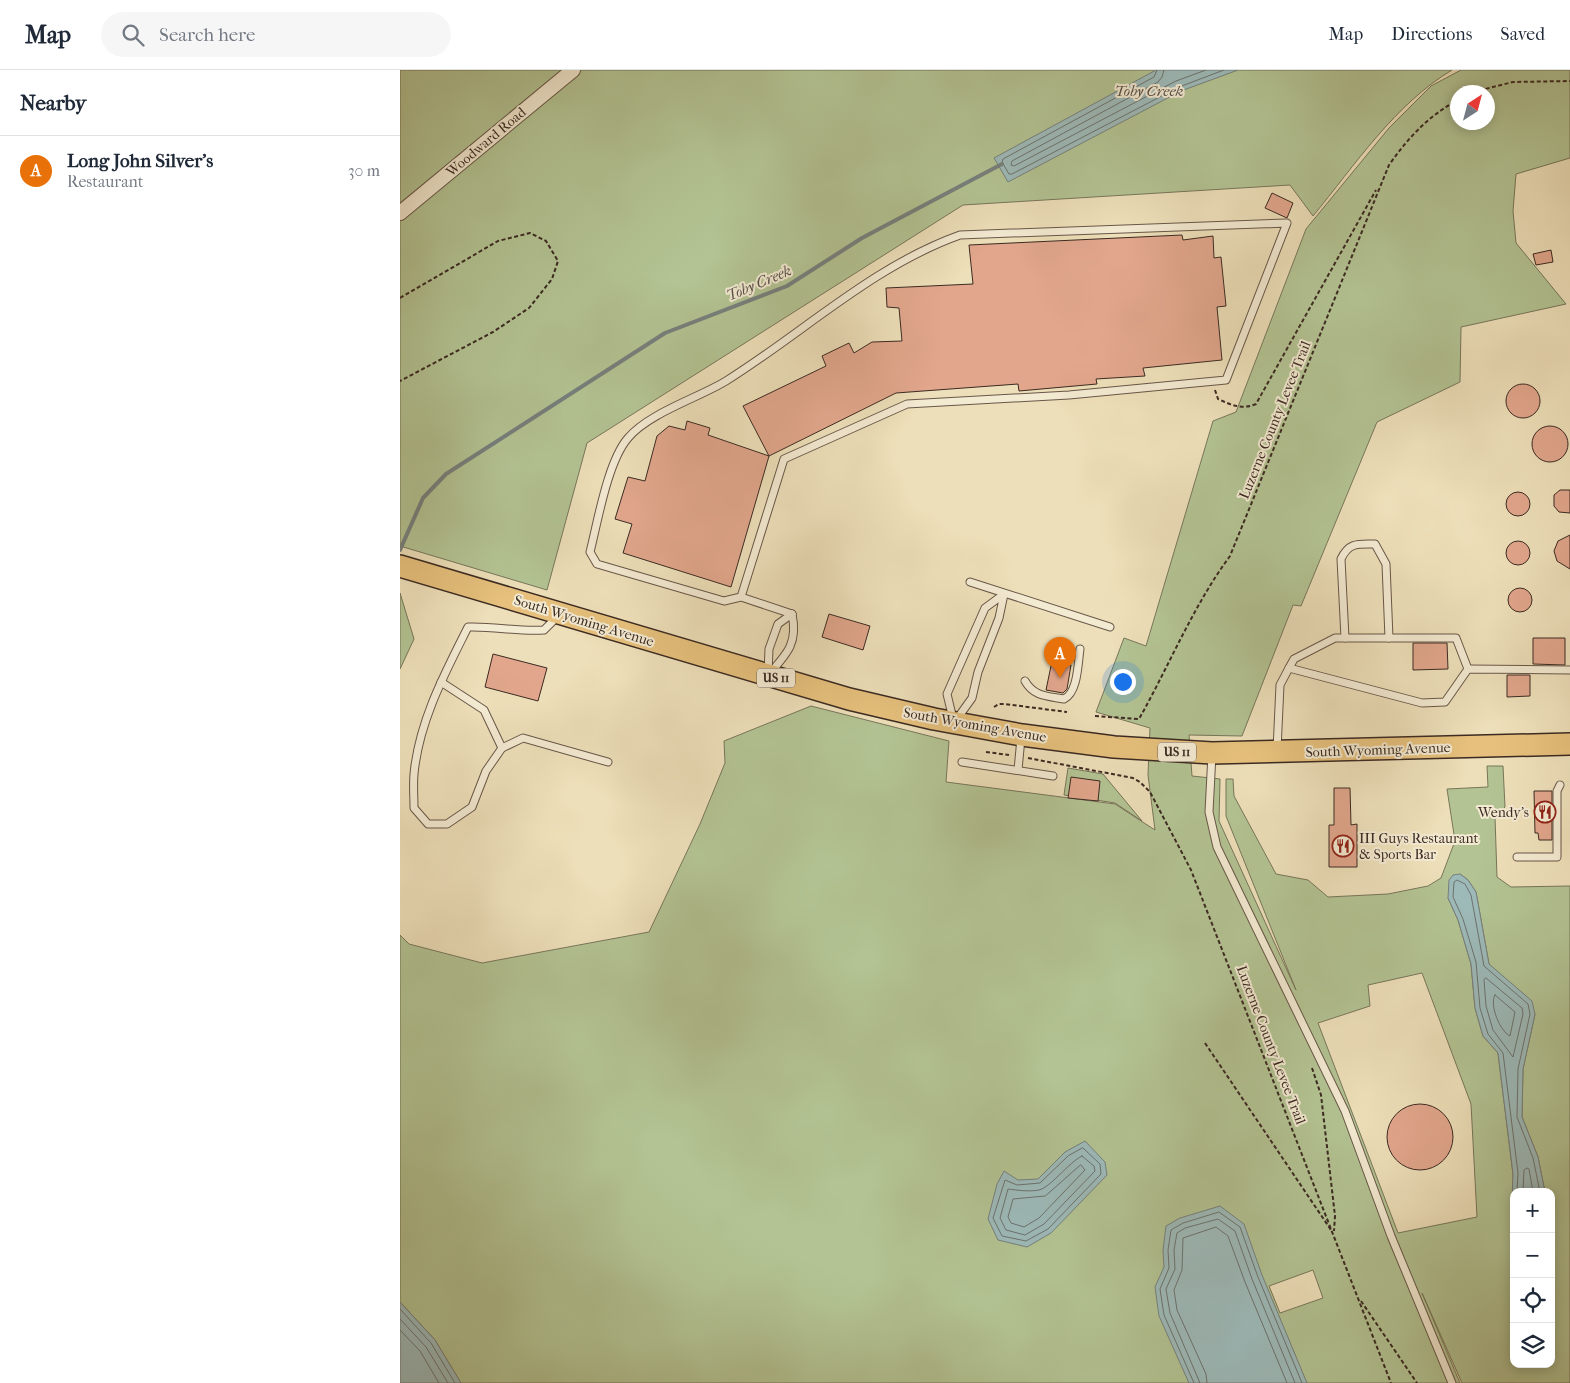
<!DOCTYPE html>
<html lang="en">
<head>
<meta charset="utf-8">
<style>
	body { margin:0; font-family:"IM FELL French Canon",serif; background:#f6f6f7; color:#1f2937 }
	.controls { position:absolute; right:15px; bottom:15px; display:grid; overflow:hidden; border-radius:10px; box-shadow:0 2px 12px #0003 }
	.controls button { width:45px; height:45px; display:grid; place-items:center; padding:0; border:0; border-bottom:1px solid #e0e1e3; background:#fff; color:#1f2937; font:25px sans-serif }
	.compass { position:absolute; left:1050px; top:15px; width:45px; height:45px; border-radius:50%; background:#fff; box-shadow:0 2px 12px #0003; rotate:36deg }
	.you { position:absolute; left:722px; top:611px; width:18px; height:18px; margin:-12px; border:4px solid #fff; border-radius:50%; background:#1a73e8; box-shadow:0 0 0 8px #1a73e833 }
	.badge { display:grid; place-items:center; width:32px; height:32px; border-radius:50%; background:#111827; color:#fff; font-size:16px; font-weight:700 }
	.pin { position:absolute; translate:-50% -41px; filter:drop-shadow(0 1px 2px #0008) }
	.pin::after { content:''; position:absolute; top:26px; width:18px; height:15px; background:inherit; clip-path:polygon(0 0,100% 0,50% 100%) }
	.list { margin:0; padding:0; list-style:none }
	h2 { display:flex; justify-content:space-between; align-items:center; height:65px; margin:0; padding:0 20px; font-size:21px }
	h2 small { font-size:16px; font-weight:400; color:#747a83 }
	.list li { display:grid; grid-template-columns:32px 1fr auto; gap:15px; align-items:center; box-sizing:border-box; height:70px; padding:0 20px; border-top:1px solid #e0e1e3 }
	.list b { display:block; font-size:19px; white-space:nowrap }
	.list p { margin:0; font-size:16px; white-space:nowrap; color:#747a83 }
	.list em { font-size:16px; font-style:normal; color:#747a83 }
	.icon { flex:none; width:28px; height:28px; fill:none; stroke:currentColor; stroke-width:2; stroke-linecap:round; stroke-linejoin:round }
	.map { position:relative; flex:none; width:1170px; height:1313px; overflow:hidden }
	header { display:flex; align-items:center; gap:30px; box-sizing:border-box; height:70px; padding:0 25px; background:#fff; border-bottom:1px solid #e0e1e3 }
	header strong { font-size:24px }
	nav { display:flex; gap:28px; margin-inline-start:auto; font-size:18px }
	.search { width:350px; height:45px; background:#f6f6f7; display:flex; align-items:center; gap:12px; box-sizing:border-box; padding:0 18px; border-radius:28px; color:#747a83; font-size:19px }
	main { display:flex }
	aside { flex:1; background:#fff }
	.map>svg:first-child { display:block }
</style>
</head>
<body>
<header>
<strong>Map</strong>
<div class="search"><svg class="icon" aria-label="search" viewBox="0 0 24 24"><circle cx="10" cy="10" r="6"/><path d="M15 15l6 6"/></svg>Search here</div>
<nav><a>Map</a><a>Directions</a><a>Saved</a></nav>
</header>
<main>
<aside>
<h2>Nearby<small></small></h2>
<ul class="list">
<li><span class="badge" style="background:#e8710a">A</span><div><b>Long John Silver's</b><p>Restaurant</p></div><em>30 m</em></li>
</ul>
</aside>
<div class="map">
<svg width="1170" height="1313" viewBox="0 0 1170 1313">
	<rect width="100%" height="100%" fill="#eddfb9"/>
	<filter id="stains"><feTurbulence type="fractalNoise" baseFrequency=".004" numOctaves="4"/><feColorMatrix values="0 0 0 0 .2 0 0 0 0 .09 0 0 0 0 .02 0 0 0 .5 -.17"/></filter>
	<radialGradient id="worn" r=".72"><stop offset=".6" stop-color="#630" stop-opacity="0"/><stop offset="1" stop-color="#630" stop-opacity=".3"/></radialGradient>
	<g fill="#b3c393" stroke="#77765a" fill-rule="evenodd">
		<path d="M 0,0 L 1052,0 C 995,34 955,95 913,146 L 890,115 L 563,135 L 187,373 L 147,520 L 0,476 Z"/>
		<path d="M 1061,0 L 1170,0 L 1170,88 L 1116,104 L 1113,141 L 1116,173 L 1166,234 L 1061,257 L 1060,312 L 977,352 L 901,536 L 893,535 L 842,666 L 789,665 L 792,706 L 820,709 L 819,751 L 896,920 L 826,746 L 826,709 L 833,709 L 834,726 L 876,804 L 908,810 L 928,827 L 988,824 L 1028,816 L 1041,808 L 1055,771 L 1047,719 L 1088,717 L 1087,696 L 1103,696 L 1105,737 L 1095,747 L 1097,807 L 1111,817 L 1170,816 L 1170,1313 L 1062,1313 L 1022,1223 L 1060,1313 L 61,1313 L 35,1270 L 0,1232 L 0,865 L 9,874 L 82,893 L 249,862 L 300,754 L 325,693 L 324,671 L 411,636 L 549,671 L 546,712 L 715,734 L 755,760 L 748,705 L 750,658 L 696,642 L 724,568 L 746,576 L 813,351 L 836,342 L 906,159 L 989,58 L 1031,16 ZM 1058,22 L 1088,22 L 1088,52 L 1058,52 ZM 1060,804 L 1068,810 L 1076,822 L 1089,894 L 1135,944 L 1123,999 L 1122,1047 L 1138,1087 L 1145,1122 L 1151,1122 L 1151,1294 L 1114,1294 L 1113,1104 L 1098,983 L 1083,966 L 1075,938 L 1071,894 L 1058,850 L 1048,828 ZM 1022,903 L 1071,1034 L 1077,1147 L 998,1163 L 918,953 L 970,936 L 968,915 ZM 913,1200 L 923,1228 L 880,1243 L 869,1216 Z"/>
		<path d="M 0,523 L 14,569 L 0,599 Z"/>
		<path d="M 668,698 L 703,704 L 742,751 L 715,733 L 664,725 Z"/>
	</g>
	<g fill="#9dbab9" stroke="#76807d">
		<path d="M 756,0 L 838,0 L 781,21 L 608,112 L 594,88 Z"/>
		<path d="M 1060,804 L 1068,810 L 1076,822 L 1089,894 L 1132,931 L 1135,944 L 1123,999 L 1122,1047 L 1138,1087 L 1145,1122 L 1114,1122 L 1114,1134 L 1112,1130 L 1113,1104 L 1098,983 L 1083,966 L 1075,938 L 1071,894 L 1058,850 L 1048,828 L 1049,810 L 1053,805 Z"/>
		<path d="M 685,1071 L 705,1092 L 707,1105 L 651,1163 L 627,1177 L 598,1170 L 588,1149 L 597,1114 L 604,1101 L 618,1110 L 638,1109 L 665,1082 Z"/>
		<path d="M 820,1136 L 844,1154 L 862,1205 L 907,1313 L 789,1313 L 759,1246 L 755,1217 L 764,1197 L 763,1180 L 766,1156 L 780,1148 Z"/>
		<path d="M 0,1232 L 35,1270 L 61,1313 L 0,1313 Z"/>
	</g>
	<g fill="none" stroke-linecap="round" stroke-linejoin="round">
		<g stroke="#6c726e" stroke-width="1">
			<path d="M 757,0 L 754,7 L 603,89 L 602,92 L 609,104 L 612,104 L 779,17 L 824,0"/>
			<path d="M 764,0 L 762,7 L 758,12 L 612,91 L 611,95 L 614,96 L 776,11 L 806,0"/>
			<path d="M 1086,908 L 1122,938 L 1123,944 L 1113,987 L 1093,960 L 1086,936 L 1084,910 Z"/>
			<path d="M 1095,925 L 1115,942 L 1110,966 C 1100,961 1089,935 1095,925 Z"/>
			<path d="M 683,1078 L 700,1094 L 701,1104 L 648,1159 L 626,1171 L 602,1166 L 593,1148 L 605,1110 L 617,1115 L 640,1113 L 668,1086 Z"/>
			<path d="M 682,1086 L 694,1096 L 695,1101 L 644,1154 L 625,1165 L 606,1160 L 600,1148 L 608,1119 C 617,1120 628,1122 639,1120 C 651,1117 668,1093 682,1086 Z"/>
			<path d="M 681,1095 L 685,1100 L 639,1148 L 624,1157 L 611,1153 L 608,1147 L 613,1129 L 645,1126 Z"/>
			<path d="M 1117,1122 L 1118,1103 L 1103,983 L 1088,964 L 1080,938 L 1076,892 L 1063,849 L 1053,827 L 1054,812 L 1057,810 L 1065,814 L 1071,825 L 1084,896 L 1128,934 L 1130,944 L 1118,999 L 1117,1047 L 1133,1088 L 1140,1122"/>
			<path d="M 1123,1122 L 1124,1100 L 1127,1098 L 1129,1099 L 1133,1122"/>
			<path d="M 0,1239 L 31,1273 L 55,1313"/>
			<path d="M 0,1249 L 26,1277 L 48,1313"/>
			<path d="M 0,1260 L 20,1281 L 39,1313"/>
			<path d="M 794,1313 L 764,1245 L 760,1219 L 769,1198 L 768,1180 L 771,1160 L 783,1153 L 819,1142 L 840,1157 L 858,1207 L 902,1313"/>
			<path d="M 800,1313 L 770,1243 L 766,1219 L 775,1199 L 774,1180 L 777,1163 L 785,1158 L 818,1149 L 835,1161 L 852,1209 L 895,1313"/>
			<path d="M 807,1313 L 806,1304 L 777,1240 L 774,1220 L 782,1200 L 783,1168 L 816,1157 L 828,1166 L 845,1212 L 887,1313"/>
		</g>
		<path stroke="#76807d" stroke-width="4" d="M 0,480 L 23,428 L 46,404 L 265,263 L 387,216 L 462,168 L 602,94"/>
	</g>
	<g fill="#e1a68c" stroke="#3b2a22">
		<path d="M 872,123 L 893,133 L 887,148 L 865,138 Z"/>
		<path d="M 782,165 L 783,170 L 813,166 L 814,188 L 821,187 L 826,236 L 817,237 L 822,290 L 743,298 L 745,306 L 696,309 L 697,314 L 619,321 L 618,314 L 496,323 L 369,386 L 343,336 L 426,296 L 422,286 L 449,273 L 454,283 L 472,272 L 502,271 L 499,238 L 487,237 L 486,218 L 573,214 L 569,175 Z"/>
		<path d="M 1151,180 L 1153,192 L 1136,195 L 1133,184 Z"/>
		<circle cx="1123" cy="331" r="17"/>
		<path d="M 287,351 L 310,358 L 308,365 L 369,386 L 331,517 L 223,483 L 232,454 L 215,449 L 228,407 L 245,411 L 257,366 L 269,356 L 285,360 Z"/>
		<circle cx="1150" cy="374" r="18"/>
		<path d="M 1160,420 L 1170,420 L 1170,443 L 1159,442 L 1154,436 L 1154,425 Z"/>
		<circle cx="1118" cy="434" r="12"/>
		<path d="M 1170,465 L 1170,499 L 1157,491 L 1154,481 L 1158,471 Z"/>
		<circle cx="1118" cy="483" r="12"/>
		<circle cx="1120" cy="530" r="12"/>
		<path d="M 429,544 L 470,556 L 463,580 L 422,567 Z"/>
		<path d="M 1133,568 L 1165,568 L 1165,595 L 1133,594 Z"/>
		<path d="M 1013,573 L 1047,573 L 1048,599 L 1013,600 Z"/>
		<path d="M 93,584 L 147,598 L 138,631 L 85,617 Z"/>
		<path d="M 652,591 L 671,595 L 667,619 L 663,623 L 646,620 Z"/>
		<path d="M 1107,605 L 1130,605 L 1130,626 L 1107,627 Z"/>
		<path d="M 671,707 L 700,711 L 698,731 L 668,728 Z"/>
		<path d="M 934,718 L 950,718 L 951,755 L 957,754 L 957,797 L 929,797 L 929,755 L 934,755 Z"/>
		<path d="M 1134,721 L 1152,721 L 1152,770 L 1139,770 L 1138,763 L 1135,763 Z"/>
		<circle cx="1020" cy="1067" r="33"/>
	</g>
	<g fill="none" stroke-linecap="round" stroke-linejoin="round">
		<g stroke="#685748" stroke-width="9">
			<g id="lane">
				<path d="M 570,512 L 710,557"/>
				<path d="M 604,524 L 599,548 L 578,602 L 572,628 L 554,653 L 547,624 L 585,538 Z"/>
				<path d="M 341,527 L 384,389 L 507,334 L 669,325 L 826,310 L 887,153 L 560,165 C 473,196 403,263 326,311 C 298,328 249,343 228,368 C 208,391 198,450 190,482 L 197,494 L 324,531 L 341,527 L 392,544"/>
				<path d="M 158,546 L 144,560 C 119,562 94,556 68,557 C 45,603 19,651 14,704 C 13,715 14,727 14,738 L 28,754 L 47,754 L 72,737 L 86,701 L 102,678 L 123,668 L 208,692"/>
				<path d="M 945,568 L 941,489 C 949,472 958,474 975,474 L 986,494 L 989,568"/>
				<path d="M 889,598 L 894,589 L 935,568 L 1056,568 L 1068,599"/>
				<path d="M 368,603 L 369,579 L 378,554 L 392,544"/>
				<path d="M 370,603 C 388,583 398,572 392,544"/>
				<path d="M 625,611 C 634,627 648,626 664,629 C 678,623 678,592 680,579"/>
				<path d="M 41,612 L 84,640 L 102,678"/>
				<path d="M 877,680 L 880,615 L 889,598 L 1022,633 L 1045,632 L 1068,599 L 1170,600"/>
				<path d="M 812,684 L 809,742 L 817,777 L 945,1041 L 991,1166 L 1052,1313"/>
				<path d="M 562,692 L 653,706"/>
				<path d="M 618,700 L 621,668"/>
				<path d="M 1117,787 L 1157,787 L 1157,721 L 1160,715"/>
			</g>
		</g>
		<g stroke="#685748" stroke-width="16">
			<path id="street" d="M 0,143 L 173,0"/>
		</g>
		<g stroke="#3b2a22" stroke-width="24">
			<path id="primary" d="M 0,496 L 449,629 L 534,649 L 622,665 L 714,677 L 812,683 L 1170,674"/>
		</g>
		<g stroke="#3b2a22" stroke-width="2" stroke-dasharray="4 2.5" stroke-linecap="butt">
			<path d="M 1073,22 L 1113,12 L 1170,11"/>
			<path d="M 0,228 L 98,171 L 130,163 L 146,171 L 158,191 L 152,209 L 129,238 L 93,262 L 0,311"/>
			<path d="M 815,320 L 818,329 C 831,335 842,340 856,334 L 976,120"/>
			<path d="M 594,637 L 599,634 L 605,634 L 667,642"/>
			<path d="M 695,646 L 739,649 C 769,596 793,536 830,486 L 989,95 C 1008,68 1028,46 1058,30"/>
			<path d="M 586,682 L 609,685"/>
			<path d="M 628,688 L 733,708 L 740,712 L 750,722 L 791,800 L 991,1313"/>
			<path d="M 805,973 L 931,1160"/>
			<path d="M 912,998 L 921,1025 L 935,1146 L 934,1161"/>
			<path d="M 961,1231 L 1017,1313"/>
		</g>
		<use href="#lane" stroke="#f3ead2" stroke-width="7"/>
		<use href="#street" stroke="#f3ead2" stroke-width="14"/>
		<use href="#primary" stroke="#e6c07c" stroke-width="21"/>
	</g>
	<defs>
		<g id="restaurant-ring" transform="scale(1.125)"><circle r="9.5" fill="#f3ead2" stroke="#8f2418" stroke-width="1.5"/><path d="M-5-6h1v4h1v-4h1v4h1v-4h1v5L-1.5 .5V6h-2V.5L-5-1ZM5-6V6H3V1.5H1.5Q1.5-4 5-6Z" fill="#8f2418"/></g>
	</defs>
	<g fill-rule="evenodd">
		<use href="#restaurant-ring" x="1145" y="742"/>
		<use href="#restaurant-ring" x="943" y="776"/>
	</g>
	<g text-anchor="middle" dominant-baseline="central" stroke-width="4" stroke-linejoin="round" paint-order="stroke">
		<g fill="#f3ead2" stroke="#726457" stroke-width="1">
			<rect x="357" y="598.5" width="38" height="19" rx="4"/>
			<rect x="758" y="672.5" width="38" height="19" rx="4"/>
		</g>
		<g font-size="12" font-weight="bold" fill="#3b2a22">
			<text x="376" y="608">US 11</text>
			<text x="777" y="682">US 11</text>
		</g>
		<g font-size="14" fill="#3b2a22" stroke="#f3ead2">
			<text transform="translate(86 72) rotate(-40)">Woodward Road</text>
			<text transform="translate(875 350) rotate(-68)">Luzerne County Levee Trail</text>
			<text transform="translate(184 551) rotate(17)">South Wyoming Avenue</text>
			<text transform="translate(575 655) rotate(10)">South Wyoming Avenue</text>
			<text transform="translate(978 680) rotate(-2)">South Wyoming Avenue</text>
			<text transform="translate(871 975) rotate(69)">Luzerne County Levee Trail</text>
		</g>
		<g font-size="14" fill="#3b2a22" stroke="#f3ead2" text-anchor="end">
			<text x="1129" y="742">Wendy's</text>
			<text x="959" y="768" text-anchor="start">III Guys Restaurant<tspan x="959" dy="16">&amp; Sports Bar</tspan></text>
		</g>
		<g font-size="15" font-style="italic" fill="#544e48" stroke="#f3ead2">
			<text x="749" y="21">Toby Creek</text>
			<text transform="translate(359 213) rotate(-23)">Toby Creek</text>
		</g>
	</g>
	<rect width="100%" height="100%" filter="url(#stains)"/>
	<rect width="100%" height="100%" fill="url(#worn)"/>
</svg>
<div class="controls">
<button>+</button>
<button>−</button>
<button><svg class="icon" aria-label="locate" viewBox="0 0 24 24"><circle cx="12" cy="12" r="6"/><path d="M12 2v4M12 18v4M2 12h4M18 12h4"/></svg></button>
<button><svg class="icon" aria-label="layers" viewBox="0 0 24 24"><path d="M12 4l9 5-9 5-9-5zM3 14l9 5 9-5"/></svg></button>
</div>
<svg class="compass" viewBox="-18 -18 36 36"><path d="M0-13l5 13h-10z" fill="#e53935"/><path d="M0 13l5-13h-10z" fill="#747a83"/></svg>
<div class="you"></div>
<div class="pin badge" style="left:660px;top:608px;background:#e8710a">A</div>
</div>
</main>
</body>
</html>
